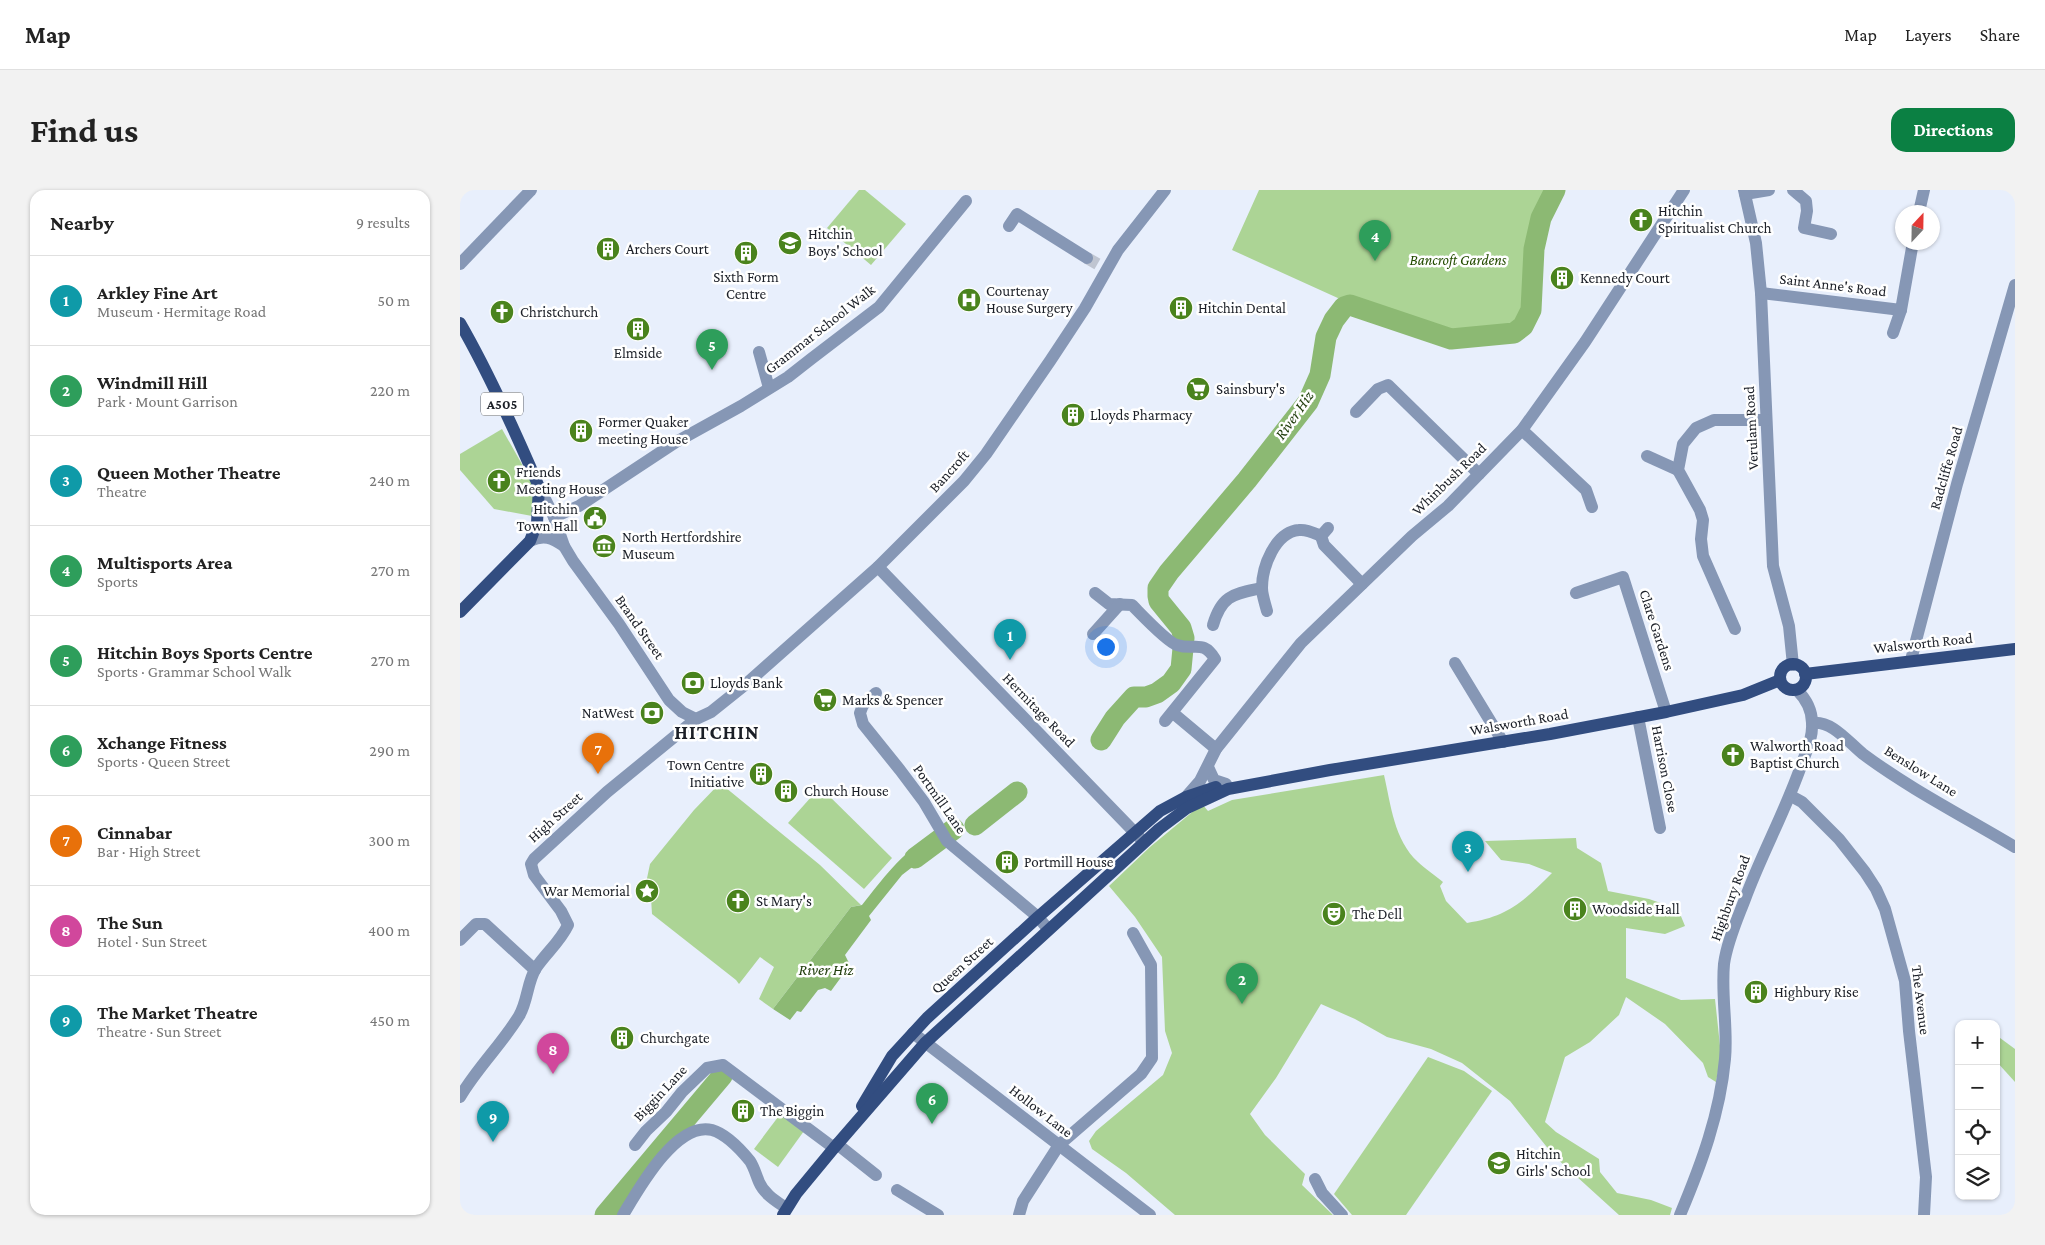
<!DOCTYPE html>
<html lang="en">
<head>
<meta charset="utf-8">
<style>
	body { margin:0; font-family:"Crimson Pro",serif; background:#f2f2f2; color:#222 }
	.controls { position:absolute; right:15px; bottom:15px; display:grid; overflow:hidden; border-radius:10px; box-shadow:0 1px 4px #0004 }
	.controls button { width:45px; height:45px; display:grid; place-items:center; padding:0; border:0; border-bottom:1px solid #e0e0e0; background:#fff; color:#222; font:25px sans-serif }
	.compass { position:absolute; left:1435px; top:15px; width:45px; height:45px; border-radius:50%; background:#fff; box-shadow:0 1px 4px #0004; rotate:22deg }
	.you { position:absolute; left:645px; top:456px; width:18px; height:18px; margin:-12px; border:4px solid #fff; border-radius:50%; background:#1a73e8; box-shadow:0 0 0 8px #1a73e833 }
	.badge { display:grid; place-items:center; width:32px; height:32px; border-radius:50%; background:#0b8043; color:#fff; font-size:16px; font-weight:700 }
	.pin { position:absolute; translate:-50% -41px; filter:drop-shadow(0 1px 2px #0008) }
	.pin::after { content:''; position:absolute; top:26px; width:18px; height:15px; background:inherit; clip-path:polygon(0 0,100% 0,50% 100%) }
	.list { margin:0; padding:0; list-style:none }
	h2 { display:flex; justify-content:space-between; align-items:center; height:65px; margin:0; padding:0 20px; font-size:21px }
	h2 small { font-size:16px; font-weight:400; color:#767676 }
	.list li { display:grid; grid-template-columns:32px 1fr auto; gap:15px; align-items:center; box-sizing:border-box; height:90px; padding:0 20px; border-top:1px solid #e0e0e0 }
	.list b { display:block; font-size:19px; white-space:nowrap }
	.list p { margin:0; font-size:16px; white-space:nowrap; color:#767676 }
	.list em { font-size:16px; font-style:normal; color:#767676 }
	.icon { flex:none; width:28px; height:28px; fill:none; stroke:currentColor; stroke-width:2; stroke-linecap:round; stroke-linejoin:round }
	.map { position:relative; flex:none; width:1555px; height:1025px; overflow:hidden; border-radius:15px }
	header { display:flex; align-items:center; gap:30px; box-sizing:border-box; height:70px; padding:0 25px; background:#fff; border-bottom:1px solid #e0e0e0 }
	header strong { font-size:24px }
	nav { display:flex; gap:28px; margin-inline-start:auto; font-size:18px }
	.intro { display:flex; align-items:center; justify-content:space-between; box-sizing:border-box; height:120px; padding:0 30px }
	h1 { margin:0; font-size:35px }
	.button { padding:12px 22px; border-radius:15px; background:#0b8043; color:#fff; font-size:18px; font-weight:700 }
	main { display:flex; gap:30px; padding:0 30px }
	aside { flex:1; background:#fff; border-radius:15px; box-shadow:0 1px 4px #0004 }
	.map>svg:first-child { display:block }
</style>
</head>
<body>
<header>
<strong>Map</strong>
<nav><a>Map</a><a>Layers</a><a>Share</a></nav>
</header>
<div class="intro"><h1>Find us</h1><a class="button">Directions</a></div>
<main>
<aside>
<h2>Nearby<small>9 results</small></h2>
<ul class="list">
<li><span class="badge" style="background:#0f9aa8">1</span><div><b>Arkley Fine Art</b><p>Museum · Hermitage Road</p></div><em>50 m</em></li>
<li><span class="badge" style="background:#2e9e5b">2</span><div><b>Windmill Hill</b><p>Park · Mount Garrison</p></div><em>220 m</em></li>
<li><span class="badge" style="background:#0f9aa8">3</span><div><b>Queen Mother Theatre</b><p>Theatre</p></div><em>240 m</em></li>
<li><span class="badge" style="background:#2e9e5b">4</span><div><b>Multisports Area</b><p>Sports</p></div><em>270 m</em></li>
<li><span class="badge" style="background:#2e9e5b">5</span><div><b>Hitchin Boys Sports Centre</b><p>Sports · Grammar School Walk</p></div><em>270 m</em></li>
<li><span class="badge" style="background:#2e9e5b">6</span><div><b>Xchange Fitness</b><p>Sports · Queen Street</p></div><em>290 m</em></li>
<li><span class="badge" style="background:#e8710a">7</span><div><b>Cinnabar</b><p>Bar · High Street</p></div><em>300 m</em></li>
<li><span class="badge" style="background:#d1479c">8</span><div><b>The Sun</b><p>Hotel · Sun Street</p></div><em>400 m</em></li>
<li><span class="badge" style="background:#0f9aa8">9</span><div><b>The Market Theatre</b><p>Theatre · Sun Street</p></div><em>450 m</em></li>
</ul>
</aside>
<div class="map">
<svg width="1555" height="1025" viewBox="0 0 1555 1025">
	<rect width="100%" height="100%" fill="#e8effc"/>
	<g fill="#acd495">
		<path d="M 399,0 L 405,0 L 446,34 L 411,75 L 367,38 Z"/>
		<path d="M 799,0 L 1084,0 L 1088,3 L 1075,28 L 1069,59 L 1069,116 L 1054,138 L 1029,136 L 995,142 L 939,123 L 880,109 L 772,60 Z"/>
		<path d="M 42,239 L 72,292 L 75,310 L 72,326 L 34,319 L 0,280 L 0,264 Z"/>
		<path d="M 924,585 C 931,615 934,650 958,672 C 965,679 975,685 983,692 L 980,696 L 986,711 L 1007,733 C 1048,727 1064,711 1092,683 L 1069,674 L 1041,670 L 1025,651 L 1116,648 L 1117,658 L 1141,673 L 1148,701 L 1189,709 L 1218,719 L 1225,736 L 1205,744 L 1166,738 L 1166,788 L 1221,810 L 1255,809 L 1261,865 L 1256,892 L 1248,887 L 1243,873 L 1205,834 L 1166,807 L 1159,825 L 1130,852 L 1105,867 L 1085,932 L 1096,942 L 1139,969 L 1140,982 L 1157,1003 L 1191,1010 L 1212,1018 L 1210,1025 L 1159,1025 L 1094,966 L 1050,911 L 1002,873 L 971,859 L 927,847 L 895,829 L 861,814 L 816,888 L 790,924 L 805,945 L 845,984 L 842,995 L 873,1025 L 715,1025 L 666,983 L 632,959 L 629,951 L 636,941 L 703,885 L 712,863 L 705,841 L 702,767 L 675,727 L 649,696 L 690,657 L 742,614 L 748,621 L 772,610 Z"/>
		<path d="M 260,593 L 360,675 L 401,715 L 391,717 L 313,819 L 299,809 L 314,777 L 300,767 L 279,794 L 276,790 L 192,724 L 191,708 L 195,704 L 195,698 L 186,693 L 190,674 L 234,620 Z"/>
		<path d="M 360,597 L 432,668 L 404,699 L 328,633 Z"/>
		<path d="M 1536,845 L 1555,859 L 1555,892 L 1536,871 Z"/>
		<path d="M 968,867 L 1004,881 L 1032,901 L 946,1025 L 892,1025 L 874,1004 Z"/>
		<path d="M 321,923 L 344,941 L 318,977 L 294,959 Z"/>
	</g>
	<path fill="#8cb973" d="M 471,648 L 475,649 L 478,652 L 477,658 L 442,685 L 409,726 L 411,730 L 385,765 L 390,775 L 371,801 L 365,798 L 358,800 L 341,822 L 337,821 L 330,830 L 313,819 L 391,717 L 402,715 C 420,693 443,659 471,648 Z"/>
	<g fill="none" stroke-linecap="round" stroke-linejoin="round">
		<g stroke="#8cb973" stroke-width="21">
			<path d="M 641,550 L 655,528 L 674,507 L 686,507 L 697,503 L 711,493 L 721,479 L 724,448 L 721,438 L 699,411 L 698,406 L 698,398 L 709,382 L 787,290 L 848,212 L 860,185 L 866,147 L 874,130 L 884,117 L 890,115 L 991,149 L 1054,143 L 1063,136 L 1071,120 L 1074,59 L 1081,28 L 1095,0"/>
			<path d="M 515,635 L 557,602"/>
			<path d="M 455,668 L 494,639"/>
			<path d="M 145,1025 L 262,886"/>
		</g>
		<path stroke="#bfc5d1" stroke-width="12" stroke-dasharray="12 6" stroke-linecap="butt" d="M 627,68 L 641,76"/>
		<g stroke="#8697b5" stroke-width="12">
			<path d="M 1284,0 L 1296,53 L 1301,103 L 1313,376 L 1329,436 L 1333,475"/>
			<path d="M 1333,0 L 1346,11 L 1347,21 L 1344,38 L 1371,44"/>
			<path d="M 1285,4 L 1309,0"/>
			<path d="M 1459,22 L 1464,0"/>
			<path d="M 549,36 L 557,24 L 627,68"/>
			<path d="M 0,74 L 71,0"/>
			<path d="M 1301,103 L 1441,120"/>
			<path d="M 1433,143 L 1441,120 L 1453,52"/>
			<path d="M 299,162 L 309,198"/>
			<path d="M 896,222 L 918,199 L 928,195 L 1019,284"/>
			<path d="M 1062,240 L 1126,300 L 1132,317"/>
			<path d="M 1187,266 L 1218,280"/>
			<path d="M 79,297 L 94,327 L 104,356 L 113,371 L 159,434 L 209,510 L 222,522 L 236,529"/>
			<path d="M 94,327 L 119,316 L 216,252 L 281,216 L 328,187 L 351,169 L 419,117 L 506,11"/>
			<path d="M 868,338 L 861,346 L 864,355 L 902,394"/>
			<path d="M 70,351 C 84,344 92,348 104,356"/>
			<path d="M 418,377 L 682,650"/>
			<path d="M 635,403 L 649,414 L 672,415 C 681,424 707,452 717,455 C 735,461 743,449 755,469 L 705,531"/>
			<path d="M 1116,403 L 1163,387 L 1206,522"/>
			<path d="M 807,421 C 805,413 802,405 802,398 C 802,377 815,342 839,340 C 847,339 854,343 861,346"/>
			<path d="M 753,435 C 762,404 775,404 802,398"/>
			<path d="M 1275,439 L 1243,366 L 1241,349 L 1243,330 L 1240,320 L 1218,280 L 1223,254 L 1236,238 L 1254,230 L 1306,230"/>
			<path d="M 633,444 L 660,414"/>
			<path d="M 1451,470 L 1497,294 L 1555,95"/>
			<path d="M 995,473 L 1043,552"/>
			<path d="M 416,503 L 403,515 L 400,523 L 403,534 L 440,580 L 464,612 L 487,651 L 578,727 L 588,739"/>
			<path d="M 713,523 L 756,559"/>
			<path d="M 1178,527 L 1200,638"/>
			<path d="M 1352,533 C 1372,530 1389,553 1403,564 C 1450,599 1505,627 1555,657"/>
			<path d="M 748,577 L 754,590 L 766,594"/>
			<path d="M 1331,606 L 1342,612 L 1379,649 L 1405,682 L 1416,699 L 1425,719 L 1445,791 L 1449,841 L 1466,987 L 1464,1025"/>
			<path d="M 726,607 L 740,591 L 756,559 L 841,453 L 952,346 L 988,316 L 1062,240 L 1125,152 L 1224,0"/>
			<path d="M 0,750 L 16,734 L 25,734 L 75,780"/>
			<path d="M 453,843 L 690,1025"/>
			<path d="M 0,907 C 17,878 42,854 59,826 C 68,811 67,792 76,778 C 86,763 100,752 108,735 L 101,721 L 74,685 L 71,674 L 74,669 L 147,602 L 236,529 L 251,522 L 286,494 L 418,377 L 504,291 L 526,264 L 590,171 L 625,118 L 658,60 L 705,0"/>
			<path d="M 377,954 L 416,985"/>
			<path d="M 175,955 L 186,941 L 206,922 L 222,902 L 247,878 L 263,875 L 374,958"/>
			<path d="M 855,989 L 862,1003 L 882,1025"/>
			<path d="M 437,1000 L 478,1025"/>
			<path d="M 163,1025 C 178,1000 216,931 252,940 C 266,944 281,960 290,971 C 294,977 296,985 299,992 C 304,1004 316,1011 326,1018"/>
			<path d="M 559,1025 L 563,1011 L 599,955 L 681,884 L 692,868 L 691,775 L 673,743"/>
			<path d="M 1220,1025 C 1241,975 1260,924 1265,869 C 1268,838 1261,806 1264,774 C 1267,752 1277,730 1285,709 C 1302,663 1326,620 1342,573 C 1347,560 1353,547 1352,533 C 1352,519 1346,509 1337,500"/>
		</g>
		<g stroke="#324d80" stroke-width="12">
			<path d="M 0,133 C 30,185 55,241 79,297 L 77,333 L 70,351 L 0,422"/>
			<circle cx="1333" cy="487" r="13"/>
			<path d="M 1345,484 L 1555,459"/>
			<path d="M 402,916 L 432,866 L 467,828 L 578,727 L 700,621 L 726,607 L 756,597"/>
			<path d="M 323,1025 L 336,1004 L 374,958 L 465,853 L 699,639 L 727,618 L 768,599 L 870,580 L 1090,544 L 1206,522 L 1283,505 L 1320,490"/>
		</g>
	</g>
	<defs>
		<g id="church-disc" transform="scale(1.25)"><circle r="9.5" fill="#4a831d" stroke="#fff"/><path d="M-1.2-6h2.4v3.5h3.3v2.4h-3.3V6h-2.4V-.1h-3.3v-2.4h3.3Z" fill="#fff"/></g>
		<g id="school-disc" transform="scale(1.25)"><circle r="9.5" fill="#4a831d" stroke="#fff"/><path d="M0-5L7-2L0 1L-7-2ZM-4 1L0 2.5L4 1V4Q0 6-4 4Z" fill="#fff"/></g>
		<g id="building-disc" transform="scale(1.25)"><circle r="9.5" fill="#4a831d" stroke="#fff"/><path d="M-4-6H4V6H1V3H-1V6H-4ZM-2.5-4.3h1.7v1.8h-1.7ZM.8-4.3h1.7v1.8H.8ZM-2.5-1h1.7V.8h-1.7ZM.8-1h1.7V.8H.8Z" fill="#fff"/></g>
		<g id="hospital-disc" transform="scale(1.25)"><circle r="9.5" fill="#4a831d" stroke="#fff"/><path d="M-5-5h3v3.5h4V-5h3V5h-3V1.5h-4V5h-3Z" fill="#fff"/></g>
		<g id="supermarket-disc" transform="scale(1.25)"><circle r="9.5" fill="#4a831d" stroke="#fff"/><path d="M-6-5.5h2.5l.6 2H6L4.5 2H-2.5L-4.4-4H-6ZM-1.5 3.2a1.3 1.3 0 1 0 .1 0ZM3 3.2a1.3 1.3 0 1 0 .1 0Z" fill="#fff"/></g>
		<g id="civic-disc" transform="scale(1.25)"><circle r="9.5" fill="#4a831d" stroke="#fff"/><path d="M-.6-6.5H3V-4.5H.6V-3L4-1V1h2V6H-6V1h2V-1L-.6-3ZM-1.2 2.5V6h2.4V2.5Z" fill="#fff"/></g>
		<g id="museum-disc" transform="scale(1.25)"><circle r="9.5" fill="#4a831d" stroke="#fff"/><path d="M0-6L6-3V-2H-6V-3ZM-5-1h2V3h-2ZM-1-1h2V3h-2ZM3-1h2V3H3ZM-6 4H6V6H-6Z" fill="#fff"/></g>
		<g id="bank-disc" transform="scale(1.25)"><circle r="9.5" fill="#4a831d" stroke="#fff"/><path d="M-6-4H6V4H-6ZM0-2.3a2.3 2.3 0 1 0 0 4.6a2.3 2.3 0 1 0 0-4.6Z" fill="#fff"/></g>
		<g id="sight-disc" transform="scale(1.25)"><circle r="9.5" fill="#4a831d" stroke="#fff"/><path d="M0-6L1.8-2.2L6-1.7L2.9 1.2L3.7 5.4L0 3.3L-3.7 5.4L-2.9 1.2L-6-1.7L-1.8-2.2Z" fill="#fff"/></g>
		<g id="theatre-disc" transform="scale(1.25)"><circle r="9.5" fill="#4a831d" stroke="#fff"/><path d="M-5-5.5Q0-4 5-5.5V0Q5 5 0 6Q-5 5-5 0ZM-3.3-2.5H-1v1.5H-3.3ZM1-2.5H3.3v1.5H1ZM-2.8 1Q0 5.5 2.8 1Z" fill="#fff"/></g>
	</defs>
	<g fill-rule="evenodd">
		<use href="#church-disc" x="1181" y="30"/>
		<use href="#school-disc" x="330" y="53"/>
		<use href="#building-disc" x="148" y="59"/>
		<use href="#building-disc" x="286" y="63"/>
		<use href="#building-disc" x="1102" y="88"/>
		<use href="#hospital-disc" x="509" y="110"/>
		<use href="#building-disc" x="721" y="118"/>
		<use href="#church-disc" x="42" y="122"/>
		<use href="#building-disc" x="178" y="139"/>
		<use href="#supermarket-disc" x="738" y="199"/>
		<use href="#building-disc" x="613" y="225"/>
		<use href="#building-disc" x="121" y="241"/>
		<use href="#church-disc" x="39" y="291"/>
		<use href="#civic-disc" x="135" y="328"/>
		<use href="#museum-disc" x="144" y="356"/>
		<use href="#bank-disc" x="233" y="493"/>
		<use href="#supermarket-disc" x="365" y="510"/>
		<use href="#bank-disc" x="192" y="523"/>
		<use href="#church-disc" x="1273" y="565"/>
		<use href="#building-disc" x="301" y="584"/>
		<use href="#building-disc" x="326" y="601"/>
		<use href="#building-disc" x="547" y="672"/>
		<use href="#sight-disc" x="187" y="701"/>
		<use href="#church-disc" x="278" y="711"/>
		<use href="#building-disc" x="1115" y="719"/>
		<use href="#theatre-disc" x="874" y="724"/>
		<use href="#building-disc" x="1296" y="802"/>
		<use href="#building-disc" x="162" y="848"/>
		<use href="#building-disc" x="283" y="921"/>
		<use href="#school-disc" x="1039" y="973"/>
	</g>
	<g text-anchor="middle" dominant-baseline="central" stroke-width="5" stroke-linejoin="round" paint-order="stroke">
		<rect fill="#fff" stroke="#5f6268" stroke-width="1" x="21" y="202.5" width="42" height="23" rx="4"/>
		<g font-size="14" font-weight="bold" fill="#1b1f27">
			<text x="42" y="214">A505</text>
		</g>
		<g font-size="15" fill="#1b1f27" stroke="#fff" text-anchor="start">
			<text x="1198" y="21">Hitchin<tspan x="1198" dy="17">Spiritualist Church</tspan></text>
			<text x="348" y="44">Hitchin<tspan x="348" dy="17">Boys' School</tspan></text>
			<text x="166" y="59">Archers Court</text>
			<text x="286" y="87" text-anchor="middle">Sixth Form<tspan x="286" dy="17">Centre</tspan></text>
			<text x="1120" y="88">Kennedy Court</text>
			<text x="526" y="101">Courtenay<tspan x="526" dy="17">House Surgery</tspan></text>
			<text x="738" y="118">Hitchin Dental</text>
			<text x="60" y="122">Christchurch</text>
			<text x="178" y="163" text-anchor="middle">Elmside</text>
			<text x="756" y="199">Sainsbury's</text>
			<text x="630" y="225">Lloyds Pharmacy</text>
			<text x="138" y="232">Former Quaker<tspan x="138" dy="17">meeting House</tspan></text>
			<text x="56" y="282">Friends<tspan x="56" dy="17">Meeting House</tspan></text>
			<text x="118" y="319" text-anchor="end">Hitchin<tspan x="118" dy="17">Town Hall</tspan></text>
			<text x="162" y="347">North Hertfordshire<tspan x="162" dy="17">Museum</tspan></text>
			<text x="250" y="493">Lloyds Bank</text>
			<text x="382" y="510">Marks &amp; Spencer</text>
			<text x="174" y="523" text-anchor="end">NatWest</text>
			<text x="1290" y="556">Walworth Road<tspan x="1290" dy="17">Baptist Church</tspan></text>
			<text x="284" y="575" text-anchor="end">Town Centre<tspan x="284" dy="17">Initiative</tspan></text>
			<text x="344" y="601">Church House</text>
			<text x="564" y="672">Portmill House</text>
			<text x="170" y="701" text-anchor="end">War Memorial</text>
			<text x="296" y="711">St Mary's</text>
			<text x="1132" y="719">Woodside Hall</text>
			<text x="892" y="724">The Dell</text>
			<text x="1314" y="802">Highbury Rise</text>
			<text x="180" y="848">Churchgate</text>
			<text x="300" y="921">The Biggin</text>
			<text x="1056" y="964">Hitchin<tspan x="1056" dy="17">Girls' School</tspan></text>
		</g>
		<g font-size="15" font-style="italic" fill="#244c00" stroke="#fff">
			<text x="998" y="70">Bancroft Gardens</text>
		</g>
		<g font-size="15" fill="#1b1f27" stroke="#fff">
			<text transform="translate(1373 95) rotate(7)">Saint Anne's Road</text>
			<text transform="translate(360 139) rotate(-38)">Grammar School Walk</text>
			<text transform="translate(1291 238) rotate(-93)">Verulam Road</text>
			<text transform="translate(1486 278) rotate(-74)">Radcliffe Road</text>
			<text transform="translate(489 281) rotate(-48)">Bancroft</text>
			<text transform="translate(989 289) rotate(-44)">Whinbush Road</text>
			<text transform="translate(180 437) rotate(55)">Brand Street</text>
			<text transform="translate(1197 440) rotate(72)">Clare Gardens</text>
			<text transform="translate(1463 453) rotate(-6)">Walsworth Road</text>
			<text transform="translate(579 520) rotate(46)">Hermitage Road</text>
			<text transform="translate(1059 532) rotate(-10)">Walsworth Road</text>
			<text transform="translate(1205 579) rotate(79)">Harrison Close</text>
			<text transform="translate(1461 581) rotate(32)">Benslow Lane</text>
			<text transform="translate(480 609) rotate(55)">Portmill Lane</text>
			<text transform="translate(95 627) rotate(-42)">High Street</text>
			<text transform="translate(1270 708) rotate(-70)">Highbury Road</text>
			<text transform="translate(502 775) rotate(-42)">Queen Street</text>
			<text transform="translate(1461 810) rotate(83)">The Avenue</text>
			<text transform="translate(200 903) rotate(-47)">Biggin Lane</text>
			<text transform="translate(581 921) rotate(38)">Hollow Lane</text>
		</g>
		<g font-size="16" font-style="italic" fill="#213e0d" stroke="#fff">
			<text transform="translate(834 225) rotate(-55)">River Hiz</text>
			<text x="366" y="779">River Hiz</text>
		</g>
		<g font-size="20" font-weight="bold" letter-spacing="1" fill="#1b1f27" stroke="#fff">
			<text x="257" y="542">HITCHIN</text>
		</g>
	</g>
</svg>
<div class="controls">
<button>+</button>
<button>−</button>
<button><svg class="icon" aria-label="locate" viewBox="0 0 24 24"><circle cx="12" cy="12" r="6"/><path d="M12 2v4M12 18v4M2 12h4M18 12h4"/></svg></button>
<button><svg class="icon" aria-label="layers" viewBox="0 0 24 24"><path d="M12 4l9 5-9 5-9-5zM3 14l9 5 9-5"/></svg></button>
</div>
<svg class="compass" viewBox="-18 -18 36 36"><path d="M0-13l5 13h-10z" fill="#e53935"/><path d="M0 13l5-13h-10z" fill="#767676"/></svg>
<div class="you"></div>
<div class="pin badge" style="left:550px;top:470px;background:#0f9aa8">1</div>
<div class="pin badge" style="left:782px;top:814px;background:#2e9e5b">2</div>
<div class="pin badge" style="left:1008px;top:682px;background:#0f9aa8">3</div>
<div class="pin badge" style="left:915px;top:71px;background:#2e9e5b">4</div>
<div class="pin badge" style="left:252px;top:180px;background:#2e9e5b">5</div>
<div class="pin badge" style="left:472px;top:934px;background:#2e9e5b">6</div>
<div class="pin badge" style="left:138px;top:584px;background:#e8710a">7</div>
<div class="pin badge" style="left:93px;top:884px;background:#d1479c">8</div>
<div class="pin badge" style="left:33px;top:952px;background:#0f9aa8">9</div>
</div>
</main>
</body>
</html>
